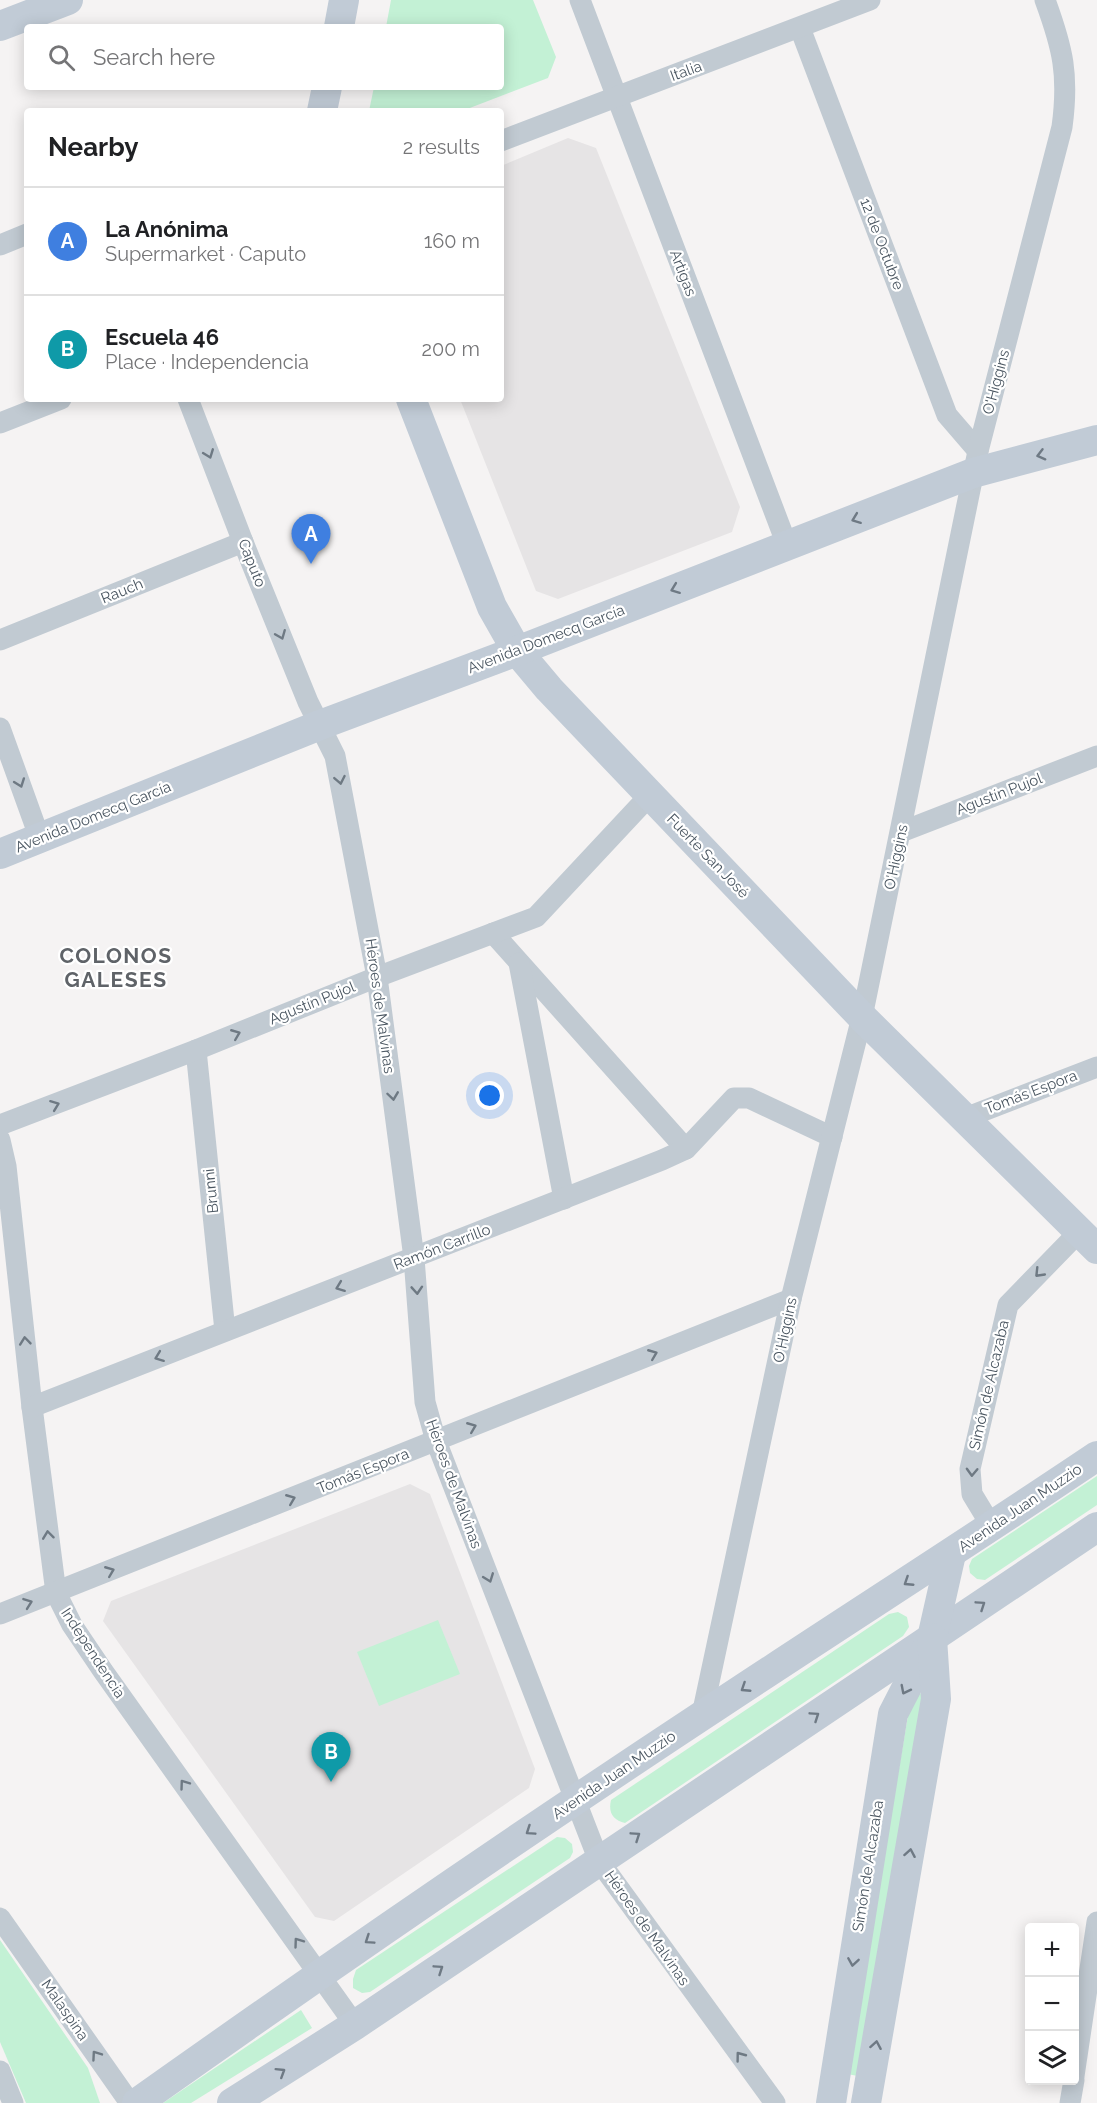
<!DOCTYPE html>
<html lang="en">
<head>
<meta charset="utf-8">
<style>
	body { margin:0; font-family:Raleway,sans-serif; background:#f2f2f2; color:#202124 }
	.controls { position:absolute; right:18px; bottom:18px; display:grid; overflow:hidden; border-radius:6px; box-shadow:0 3px 15px #0003 }
	.controls button { width:54px; height:54px; display:grid; place-items:center; padding:0; border:0; border-bottom:2px solid #e0e0e0; background:#fff; color:#202124; font:30px sans-serif }
	.you { position:absolute; left:490px; top:1096px; width:21px; height:21px; margin:-15px; border:4px solid #fff; border-radius:50%; background:#1a73e8; box-shadow:0 0 0 9px #1a73e833 }
	.badge { display:grid; place-items:center; width:39px; height:39px; border-radius:50%; background:#ea580c; color:#fff; font-size:20px; font-weight:700 }
	.pin { position:absolute; translate:-50% -50px; filter:drop-shadow(0 2px 3px #0008) }
	.pin::after { content:''; position:absolute; top:32px; width:21px; height:18px; background:inherit; clip-path:polygon(0 0,100% 0,50% 100%) }
	.list { margin:0; padding:0; list-style:none }
	h2 { display:flex; justify-content:space-between; align-items:center; height:78px; margin:0; padding:0 24px; font-size:26px }
	h2 small { font-size:20px; font-weight:400; color:#757577 }
	.list li { display:grid; grid-template-columns:39px 1fr auto; gap:18px; align-items:center; box-sizing:border-box; height:108px; padding:0 24px; border-top:2px solid #e0e0e0 }
	.list b { display:block; font-size:22px; white-space:nowrap }
	.list p { margin:0; font-size:20px; white-space:nowrap; color:#757577 }
	.list em { font-size:20px; font-style:normal; color:#757577 }
	.icon { flex:none; width:33px; height:33px; fill:none; stroke:currentColor; stroke-width:2; stroke-linecap:round; stroke-linejoin:round }
	.map { position:relative; flex:none; width:1097px; height:2103px; overflow:hidden }
	.search { position:absolute; background:#fff; box-shadow:0 3px 15px #0003; left:24px; top:24px; width:480px; height:66px; display:flex; align-items:center; gap:15px; box-sizing:border-box; padding:0 21px; border-radius:6px; color:#757577; font-size:22px }
	.panel { position:absolute; background:#fff; box-shadow:0 3px 15px #0003; left:24px; top:108px; width:480px; height:294px; border-radius:6px }
	.map>svg:first-child { display:block }
</style>
</head>
<body>
<div class="map">
<svg width="1097" height="2103" viewBox="0 0 1097 2103">
	<rect width="100%" height="100%" fill="#f5f3f3"/>
	<g fill="#e6e4e5">
		<path d="M 568,138 L 596,148 L 740,507 L 732,532 L 558,599 L 536,591 L 460,399 L 501,399 L 501,166 Z"/>
		<path d="M 410,1484 L 430,1494 L 535,1769 L 529,1788 L 334,1921 L 315,1917 L 103,1621 L 111,1601 Z"/>
	</g>
	<g fill="#c3f1d5">
		<path d="M 391,0 L 533,0 L 556,57 L 548,78 L 462,111 L 369,111 L 374,87 L 501,87 L 501,27 L 386,27 Z"/>
		<path d="M 1097,1476 L 1097,1505 L 985,1580 L 977,1579 L 970,1573 L 969,1566 L 972,1559 Z"/>
		<path d="M 898,1612 L 907,1617 L 909,1627 L 903,1636 L 625,1823 C 613,1820 608,1813 611,1800 L 889,1614 Z"/>
		<path d="M 438,1620 L 460,1674 L 379,1706 L 357,1652 Z"/>
		<path d="M 912,1692 L 923,1694 L 858,2076 L 847,2074 Z"/>
		<path d="M 557,1837 L 565,1838 L 572,1844 L 573,1852 L 570,1858 L 370,1992 L 362,1993 L 353,1988 L 353,1979 L 356,1970 Z"/>
		<path d="M 0,1940 L 88,2068 L 100,2103 L 26,2103 L 0,2042 Z"/>
		<path d="M 301,2010 L 312,2028 L 191,2103 L 163,2103 Z"/>
	</g>
	<g fill="none" stroke-linecap="round" stroke-linejoin="round">
		<g stroke="#c1cad2" stroke-width="21">
			<path d="M 580,0 L 787,545"/>
			<path d="M 800,28 L 947,415 L 978,451"/>
			<path d="M 501,141 L 870,0"/>
			<path d="M 0,245 L 27,234"/>
			<path d="M 188,399 L 243,542 L 308,702 L 335,756 L 377,977 L 414,1258 L 425,1402 L 436,1441 L 599,1861 L 775,2103"/>
			<path d="M 0,423 L 61,399"/>
			<path d="M 0,640 L 243,542"/>
			<path d="M 0,728 L 40,839"/>
			<path d="M 901,832 L 1097,756"/>
			<path d="M 493,933 L 686,1149"/>
			<path d="M 519,963 L 564,1199"/>
			<path d="M 196,1050 L 225,1331"/>
			<path d="M 965,1118 L 1097,1067"/>
			<path d="M 0,1125 L 196,1050 L 377,977 L 536,917 L 650,795"/>
			<path d="M 0,1140 L 6,1166 L 32,1407 L 56,1593 L 72,1625 L 103,1671 L 355,2025"/>
			<path d="M 32,1407 L 662,1160 L 686,1149 L 734,1098 L 749,1098 L 832,1137"/>
			<path d="M 992,1527 L 972,1494 L 970,1469 L 1008,1305 L 1080,1231"/>
			<path d="M 0,1614 L 791,1299"/>
			<path d="M 702,1715 L 791,1299 L 862,1017 L 978,451 L 1062,127 C 1069,75 1063,49 1045,0"/>
			<path d="M 0,1918 L 130,2103"/>
			<path d="M 0,2071 L 13,2103"/>
			<path d="M 1074,2076 L 1097,1922"/>
			<path d="M 1070,2103 L 1074,2080"/>
		</g>
		<g stroke="#c1cbd6" stroke-width="30">
			<path d="M 0,26 L 68,0"/>
			<path d="M 339,27 L 344,0"/>
			<path d="M 322,111 L 327,87"/>
			<path d="M 411,399 L 492,607 L 517,651 L 549,689 L 862,1017 L 1097,1249"/>
			<path d="M 0,854 L 320,725 L 517,651 L 973,473 L 1097,440"/>
			<path d="M 137,2103 C 323,1971 512,1841 703,1715 C 834,1628 966,1544 1097,1456"/>
			<path d="M 232,2103 L 355,2025 L 1097,1527"/>
			<path d="M 831,2103 L 893,1714 L 932,1638 L 951,1554"/>
			<path d="M 866,2103 L 936,1699 L 932,1638"/>
		</g>
	</g>
	<defs><path id="oneway-chevron" d="M-2-3.5L2.5 0L-2 3.5" fill="none" stroke-width="1.6" stroke-linecap="round" stroke-linejoin="round" transform="scale(1.5)"/></defs>
	<g stroke="#6e7983">
		<use href="#oneway-chevron" transform="translate(209 454) rotate(69)"/>
		<use href="#oneway-chevron" transform="translate(281 635) rotate(68)"/>
		<use href="#oneway-chevron" transform="translate(340 780) rotate(79)"/>
		<use href="#oneway-chevron" transform="translate(20 783) rotate(70)"/>
		<use href="#oneway-chevron" transform="translate(236 1034) rotate(-22)"/>
		<use href="#oneway-chevron" transform="translate(393 1096) rotate(82)"/>
		<use href="#oneway-chevron" transform="translate(55 1105) rotate(-21)"/>
		<use href="#oneway-chevron" transform="translate(1039 1273) rotate(134)"/>
		<use href="#oneway-chevron" transform="translate(340 1287) rotate(159)"/>
		<use href="#oneway-chevron" transform="translate(417 1290) rotate(86)"/>
		<use href="#oneway-chevron" transform="translate(25 1341) rotate(-96)"/>
		<use href="#oneway-chevron" transform="translate(653 1354) rotate(-22)"/>
		<use href="#oneway-chevron" transform="translate(159 1357) rotate(159)"/>
		<use href="#oneway-chevron" transform="translate(472 1427) rotate(-22)"/>
		<use href="#oneway-chevron" transform="translate(972 1472) rotate(92)"/>
		<use href="#oneway-chevron" transform="translate(291 1499) rotate(-22)"/>
		<use href="#oneway-chevron" transform="translate(48 1535) rotate(-97)"/>
		<use href="#oneway-chevron" transform="translate(110 1571) rotate(-22)"/>
		<use href="#oneway-chevron" transform="translate(489 1578) rotate(69)"/>
		<use href="#oneway-chevron" transform="translate(28 1603) rotate(-20)"/>
		<use href="#oneway-chevron" transform="translate(184 1784) rotate(-126)"/>
		<use href="#oneway-chevron" transform="translate(298 1942) rotate(-126)"/>
		<use href="#oneway-chevron" transform="translate(96 2055) rotate(-125)"/>
		<use href="#oneway-chevron" transform="translate(740 2056) rotate(-127)"/>
	</g>
	<g stroke="#6e7984">
		<use href="#oneway-chevron" transform="translate(1041 455) rotate(165)"/>
		<use href="#oneway-chevron" transform="translate(856 519) rotate(159)"/>
		<use href="#oneway-chevron" transform="translate(675 589) rotate(159)"/>
		<use href="#oneway-chevron" transform="translate(908 1582) rotate(147)"/>
		<use href="#oneway-chevron" transform="translate(981 1605) rotate(-34)"/>
		<use href="#oneway-chevron" transform="translate(745 1688) rotate(147)"/>
		<use href="#oneway-chevron" transform="translate(905 1690) rotate(117)"/>
		<use href="#oneway-chevron" transform="translate(815 1716) rotate(-34)"/>
		<use href="#oneway-chevron" transform="translate(530 1831) rotate(146)"/>
		<use href="#oneway-chevron" transform="translate(636 1836) rotate(-34)"/>
		<use href="#oneway-chevron" transform="translate(910 1853) rotate(-80)"/>
		<use href="#oneway-chevron" transform="translate(369 1940) rotate(146)"/>
		<use href="#oneway-chevron" transform="translate(853 1962) rotate(99)"/>
		<use href="#oneway-chevron" transform="translate(439 1969) rotate(-34)"/>
		<use href="#oneway-chevron" transform="translate(876 2045) rotate(-80)"/>
		<use href="#oneway-chevron" transform="translate(281 2072) rotate(-32)"/>
	</g>
	<g text-anchor="middle" dominant-baseline="central" stroke-width="4.5" stroke-linejoin="round" paint-order="stroke">
		<g font-size="15" fill="#4a5661" stroke="#fff">
			<text transform="translate(686 71) rotate(-20)">Italia</text>
			<text transform="translate(882 244) rotate(69)">12 de Octubre</text>
			<text transform="translate(683 273) rotate(69)">Artigas</text>
			<text transform="translate(996 382) rotate(-75)">O'Higgins</text>
			<text transform="translate(252 563) rotate(68)">Caputo</text>
			<text transform="translate(122 591) rotate(-22)">Rauch</text>
			<text transform="translate(546 639) rotate(-21)">Avenida Domecq García</text>
			<text transform="translate(999 794) rotate(-21)">Agustín Pujol</text>
			<text transform="translate(93 817) rotate(-22)">Avenida Domecq García</text>
			<text transform="translate(708 856) rotate(46)">Fuerte San José</text>
			<text transform="translate(896 857) rotate(-78)">O'Higgins</text>
			<text transform="translate(312 1003) rotate(-22)">Agustín Pujol</text>
			<text transform="translate(380 1006) rotate(82)">Héroes de Malvinas</text>
			<text transform="translate(1031 1092) rotate(-21)">Tomás Espora</text>
			<text transform="translate(211 1191) rotate(-96)">Brunni</text>
			<text transform="translate(442 1247) rotate(-21)">Ramón Carrillo</text>
			<text transform="translate(785 1330) rotate(-78)">O'Higgins</text>
			<text transform="translate(989 1385) rotate(-77)">Simón de Alcazaba</text>
			<text transform="translate(363 1471) rotate(-22)">Tomás Espora</text>
			<text transform="translate(454 1484) rotate(70)">Héroes de Malvinas</text>
			<text transform="translate(1020 1508) rotate(-34)">Avenida Juan Muzzio</text>
			<text transform="translate(93 1653) rotate(57)">Independencia</text>
			<text transform="translate(614 1775) rotate(-34)">Avenida Juan Muzzio</text>
			<text transform="translate(868 1866) rotate(-81)">Simón de Alcazaba</text>
			<text transform="translate(647 1928) rotate(55)">Héroes de Malvinas</text>
			<text transform="translate(65 2010) rotate(55)">Malaspina</text>
		</g>
		<g font-size="21" font-weight="bold" letter-spacing="1.5" fill="#5f6368" stroke="#fff">
			<text x="116" y="955">COLONOS<tspan x="116" dy="24">GALESES</tspan></text>
		</g>
	</g>
</svg>
<div class="controls">
<button>+</button>
<button>−</button>
<button><svg class="icon" aria-label="layers" viewBox="0 0 24 24"><path d="M12 4l9 5-9 5-9-5zM3 14l9 5 9-5"/></svg></button>
</div>
<div class="you"></div>
<div class="pin badge" style="left:311px;top:564px;background:#3f7fe0">A</div>
<div class="pin badge" style="left:331px;top:1782px;background:#0f9aa8">B</div>
<div class="search"><svg class="icon" aria-label="search" viewBox="0 0 24 24"><circle cx="10" cy="10" r="6"/><path d="M15 15l6 6"/></svg>Search here</div>
<section class="panel">
<h2>Nearby<small>2 results</small></h2>
<ul class="list">
<li><span class="badge" style="background:#3f7fe0">A</span><div><b>La Anónima</b><p>Supermarket · Caputo</p></div><em>160 m</em></li>
<li><span class="badge" style="background:#0f9aa8">B</span><div><b>Escuela 46</b><p>Place · Independencia</p></div><em>200 m</em></li>
</ul>
</section>
</div>
</body>
</html>
